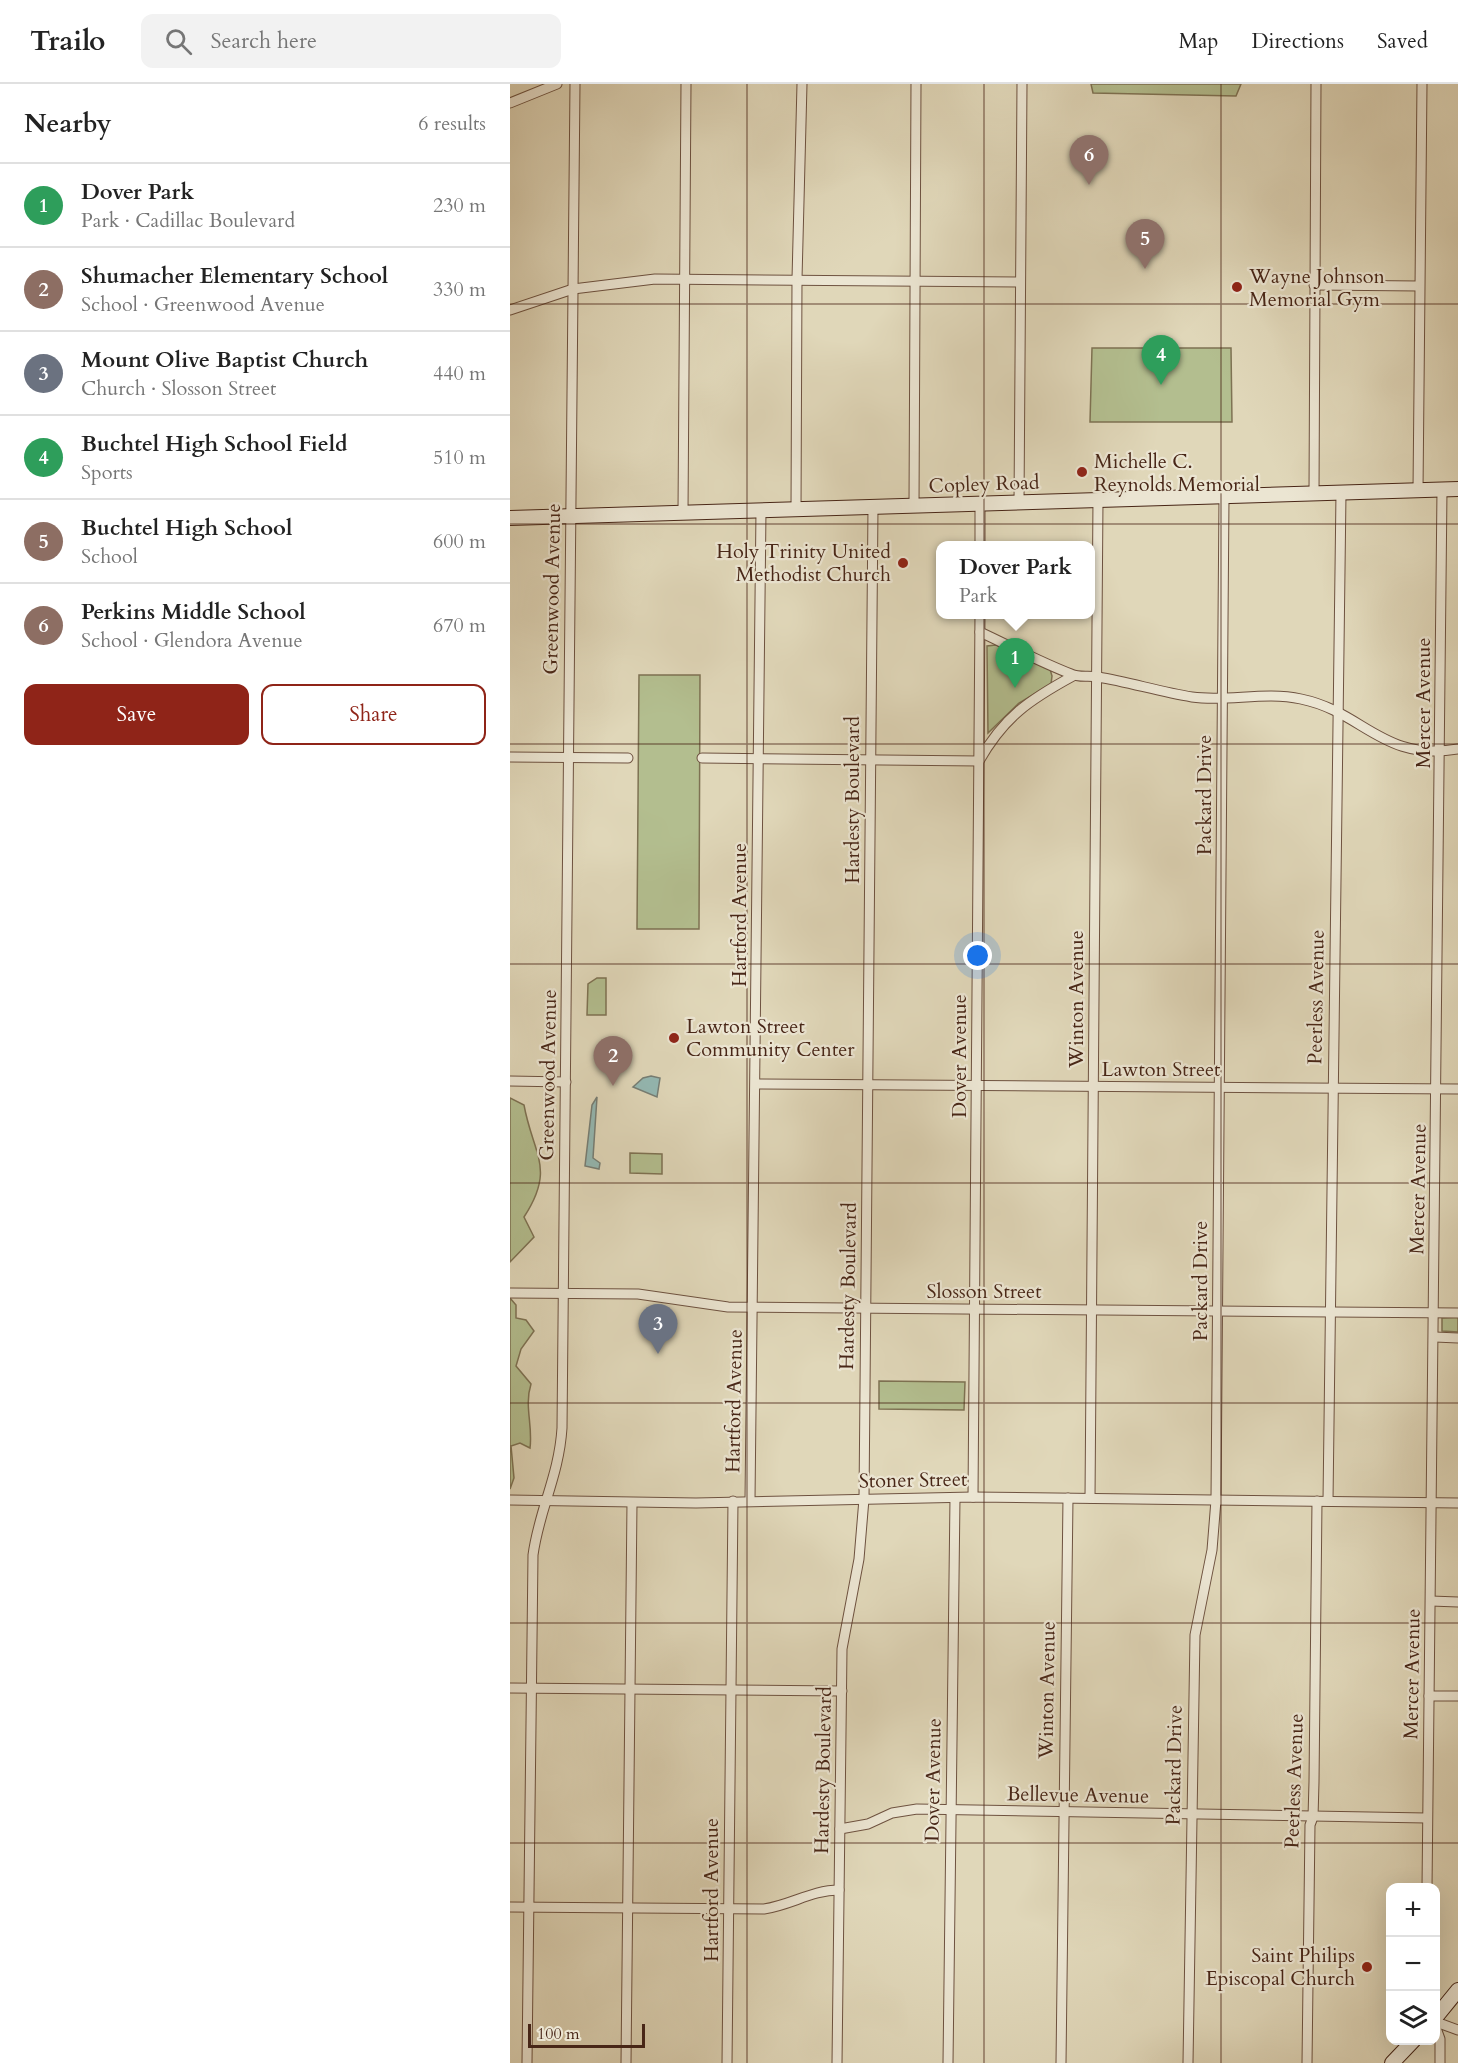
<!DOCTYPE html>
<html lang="en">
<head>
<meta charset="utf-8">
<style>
	body { margin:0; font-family:Cardo,serif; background:#f2f2f2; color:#222 }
	.controls { position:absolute; right:18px; bottom:18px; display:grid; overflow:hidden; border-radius:12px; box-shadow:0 6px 24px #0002 }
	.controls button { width:54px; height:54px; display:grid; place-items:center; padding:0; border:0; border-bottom:2px solid #e0e0e0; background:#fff; color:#222; font:30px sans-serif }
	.scale { position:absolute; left:18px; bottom:15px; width:117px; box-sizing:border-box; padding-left:6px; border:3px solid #482617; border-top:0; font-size:16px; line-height:21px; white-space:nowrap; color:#482617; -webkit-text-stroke:4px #ebe5d2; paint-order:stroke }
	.you { position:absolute; left:468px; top:872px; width:21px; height:21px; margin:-15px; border:4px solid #fff; border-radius:50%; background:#1a73e8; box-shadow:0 0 0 9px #1a73e833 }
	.badge { display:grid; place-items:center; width:39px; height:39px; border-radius:50%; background:#8f2418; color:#fff; font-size:20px; font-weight:700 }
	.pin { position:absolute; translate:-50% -50px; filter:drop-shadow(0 2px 3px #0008) }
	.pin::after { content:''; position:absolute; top:32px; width:21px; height:18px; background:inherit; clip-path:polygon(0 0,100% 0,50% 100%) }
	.popup { position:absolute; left:426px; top:457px; width:159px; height:78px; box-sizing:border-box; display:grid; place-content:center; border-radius:12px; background:#fff; filter:drop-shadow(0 2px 4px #0005); font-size:20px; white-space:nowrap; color:#767676 }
	.popup b { font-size:22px; color:#222 }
	.popup::after { content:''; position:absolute; left:50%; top:100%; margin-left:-12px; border:12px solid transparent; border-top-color:#fff }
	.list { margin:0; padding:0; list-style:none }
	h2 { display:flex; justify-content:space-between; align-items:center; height:78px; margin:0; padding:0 24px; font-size:26px }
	h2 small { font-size:20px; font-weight:400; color:#767676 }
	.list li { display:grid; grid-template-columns:39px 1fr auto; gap:18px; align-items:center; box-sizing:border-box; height:84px; padding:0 24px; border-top:2px solid #e0e0e0 }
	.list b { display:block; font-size:22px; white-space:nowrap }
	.list p { margin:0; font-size:20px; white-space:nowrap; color:#767676 }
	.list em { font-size:20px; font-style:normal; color:#767676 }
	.actions { display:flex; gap:12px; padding:18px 24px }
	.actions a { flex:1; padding:14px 0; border:2px solid #8f2418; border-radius:12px; text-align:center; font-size:21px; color:#8f2418 }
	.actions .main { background:#8f2418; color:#fff }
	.icon { flex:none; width:33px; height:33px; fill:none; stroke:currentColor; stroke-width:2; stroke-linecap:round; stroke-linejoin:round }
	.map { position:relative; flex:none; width:948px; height:1979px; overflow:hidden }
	header { display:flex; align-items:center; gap:36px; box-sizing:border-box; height:84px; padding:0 30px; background:#fff; border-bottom:2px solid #e0e0e0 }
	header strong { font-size:28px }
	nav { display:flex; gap:33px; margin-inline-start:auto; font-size:21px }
	.search { width:420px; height:54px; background:#f2f2f2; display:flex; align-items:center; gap:15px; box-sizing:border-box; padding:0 21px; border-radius:12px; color:#767676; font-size:22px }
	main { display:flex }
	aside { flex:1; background:#fff }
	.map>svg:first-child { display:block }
</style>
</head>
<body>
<header>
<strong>Trailo</strong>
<div class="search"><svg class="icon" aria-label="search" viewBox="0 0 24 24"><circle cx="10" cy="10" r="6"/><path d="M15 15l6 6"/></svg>Search here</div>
<nav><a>Map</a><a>Directions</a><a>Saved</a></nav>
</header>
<main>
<aside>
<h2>Nearby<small>6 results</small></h2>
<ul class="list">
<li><span class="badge" style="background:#2e9e5b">1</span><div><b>Dover Park</b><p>Park · Cadillac Boulevard</p></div><em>230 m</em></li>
<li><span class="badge" style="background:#8d6e63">2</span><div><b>Shumacher Elementary School</b><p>School · Greenwood Avenue</p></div><em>330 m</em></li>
<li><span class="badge" style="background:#6b7280">3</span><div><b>Mount Olive Baptist Church</b><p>Church · Slosson Street</p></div><em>440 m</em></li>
<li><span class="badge" style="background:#2e9e5b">4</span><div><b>Buchtel High School Field</b><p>Sports</p></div><em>510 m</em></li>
<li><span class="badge" style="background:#8d6e63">5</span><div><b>Buchtel High School</b><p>School</p></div><em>600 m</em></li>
<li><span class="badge" style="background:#8d6e63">6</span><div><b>Perkins Middle School</b><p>School · Glendora Avenue</p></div><em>670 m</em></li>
</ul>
<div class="actions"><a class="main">Save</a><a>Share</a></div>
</aside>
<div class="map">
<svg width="948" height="1979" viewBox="0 0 948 1979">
	<rect width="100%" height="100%" fill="#e0d7b9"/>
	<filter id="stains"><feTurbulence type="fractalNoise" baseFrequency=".00333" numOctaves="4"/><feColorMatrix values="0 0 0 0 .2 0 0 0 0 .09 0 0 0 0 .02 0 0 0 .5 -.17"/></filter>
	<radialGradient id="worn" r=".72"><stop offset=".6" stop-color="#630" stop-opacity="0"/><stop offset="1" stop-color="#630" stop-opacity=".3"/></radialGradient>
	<g fill="#b3be8f" stroke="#7e7253" stroke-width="1.5">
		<path d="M 581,0 L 731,0 L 726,12 L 583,9 Z"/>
		<path d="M 582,264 L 721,264 L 722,338 L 580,338 Z"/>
		<path d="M 486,561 L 540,585 L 542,592 L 541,600 L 509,619 L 478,649 L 477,562 Z"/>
		<path d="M 129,591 L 190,591 L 189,845 L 127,845 Z"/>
		<path d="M 87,894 L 96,894 L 96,931 L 77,931 L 78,900 Z"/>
		<path d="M 0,1014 L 14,1021 C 23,1071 46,1084 14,1133 L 24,1153 L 0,1178 Z"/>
		<path d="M 120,1069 L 152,1070 L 152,1090 L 120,1089 Z"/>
		<path d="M 0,1214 L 6,1221 L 6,1234 L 16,1236 L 24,1247 L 11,1265 L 6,1282 L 21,1300 C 14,1322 23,1341 20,1364 L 10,1359 L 1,1362 L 4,1394 L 0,1405 Z"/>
		<path d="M 948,1233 L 948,1248 L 932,1247 L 932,1234 Z"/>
		<path d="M 369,1297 L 455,1298 L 454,1326 L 369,1325 Z"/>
	</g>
	<g fill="#94b9b4" stroke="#767e75" stroke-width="1.5">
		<path d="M 141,992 L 150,994 L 147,1013 L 123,1003 L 133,994 Z"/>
		<path d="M 87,1013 L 83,1074 L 90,1079 L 89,1085 L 75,1082 L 82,1021 Z"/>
	</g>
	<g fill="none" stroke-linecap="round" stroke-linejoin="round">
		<g stroke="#6e5240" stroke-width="11">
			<g id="street">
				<path d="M 0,19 L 47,0"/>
				<path d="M 804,201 L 909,202"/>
				<path d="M 0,226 L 63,205 L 145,195 L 510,198"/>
				<path d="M 908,406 L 912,0"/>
				<path d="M 804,409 L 806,0"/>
				<path d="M 509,419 L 512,0"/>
				<path d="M 404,422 L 406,0"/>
				<path d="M 286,425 L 287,195 L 292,0"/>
				<path d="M 173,429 L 176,0"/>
				<path d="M 470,462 L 470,421"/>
				<path d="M 470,548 C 500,562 530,578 561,590 C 569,594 579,591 588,593 C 619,598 650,608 682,613 C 718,618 755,607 791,615 C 854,628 872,678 948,665"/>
				<path d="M 0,673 L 118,674"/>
				<path d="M 192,674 L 469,677 C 494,633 519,616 563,592"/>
				<path d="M 0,997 L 56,998"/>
				<path d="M 246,1000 L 948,1005"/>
				<path d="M 0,1209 L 128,1210 L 218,1223 L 948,1229"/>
				<path d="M 925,1253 L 948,1254"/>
				<path d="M 463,1413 L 470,530"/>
				<path d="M 580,1414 L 588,416"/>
				<path d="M 0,1416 L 186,1419 L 463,1413 L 948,1419"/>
				<path d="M 240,1416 L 251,426"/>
				<path d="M 818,1417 L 831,409"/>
				<path d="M 921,1517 L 948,1518"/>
				<path d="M 0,1604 L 332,1607"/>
				<path d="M 919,1612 L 948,1612"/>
				<path d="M 330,1745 L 358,1740 L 382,1729 L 407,1725 L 916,1734"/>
				<path d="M 917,1804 L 932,406"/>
				<path d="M 0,1823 L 254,1825 C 281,1821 302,1806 329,1806"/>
				<path d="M 926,1938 L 948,1946"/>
				<path d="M 926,1944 L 930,1955 L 930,1979"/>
				<path d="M 17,1979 L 23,1471 C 29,1426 49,1392 52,1344 L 65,0"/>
				<path d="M 116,1979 L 122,1419"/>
				<path d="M 217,1979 L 223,1417"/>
				<path d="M 327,1979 L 332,1565 L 349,1475 L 354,1415 L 363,423"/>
				<path d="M 438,1979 L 445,1414"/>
				<path d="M 551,1979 L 558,1414"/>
				<path d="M 678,1979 L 685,1551 L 702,1466 L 706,1416 L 714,413"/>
				<path d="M 797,1979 L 800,1741 L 803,1733 L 804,1698 L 807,1417"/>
			</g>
		</g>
		<g stroke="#482617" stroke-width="16">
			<g id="secondary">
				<path d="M 0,434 L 948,405"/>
				<path d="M 926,1933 L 948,1906"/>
				<path d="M 882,1979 L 904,1956"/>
			</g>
		</g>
		<use href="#street" stroke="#ebe5d2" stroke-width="9"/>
		<use href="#secondary" stroke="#ebe5d2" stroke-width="14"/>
	</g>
	<path fill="none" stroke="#482617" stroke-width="1.5" stroke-opacity="0.55" d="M 237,0 L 237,1979M 474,0 L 474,1979M 711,0 L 711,1979M 0,220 L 948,220M 0,440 L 948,440M 0,660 L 948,660M 0,880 L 948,880M 0,1099 L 948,1099M 0,1319 L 948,1319M 0,1539 L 948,1539M 0,1759 L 948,1759"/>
	<g fill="#8f2418" stroke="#ebe5d2" stroke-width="2">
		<circle cx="727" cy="203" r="6"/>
		<circle cx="572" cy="388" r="6"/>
		<circle cx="393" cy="479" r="6"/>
		<circle cx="164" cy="954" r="6"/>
		<circle cx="857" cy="1883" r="6"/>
	</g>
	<g text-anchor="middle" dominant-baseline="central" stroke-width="4.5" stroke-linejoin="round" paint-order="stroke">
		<g font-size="20" fill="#482617" stroke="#ebe5d2" text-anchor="start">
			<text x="739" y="192">Wayne Johnson<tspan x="739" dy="23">Memorial Gym</tspan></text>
			<text x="584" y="377">Michelle C.<tspan x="584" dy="23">Reynolds Memorial</tspan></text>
			<text x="381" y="467" text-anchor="end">Holy Trinity United<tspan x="381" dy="23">Methodist Church</tspan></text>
			<text x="176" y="942">Lawton Street<tspan x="176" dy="23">Community Center</tspan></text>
			<text x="845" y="1871" text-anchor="end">Saint Philips<tspan x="845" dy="23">Episcopal Church</tspan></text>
		</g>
		<g font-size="20" fill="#482617" stroke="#ebe5d2">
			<text transform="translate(474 400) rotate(-2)">Copley Road</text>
			<text transform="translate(42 505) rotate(-89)">Greenwood Avenue</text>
			<text transform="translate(913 619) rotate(-90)">Mercer Avenue</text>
			<text transform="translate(694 711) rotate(-90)">Packard Drive</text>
			<text transform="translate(342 716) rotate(-90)">Hardesty Boulevard</text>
			<text transform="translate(229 831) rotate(-90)">Hartford Avenue</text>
			<text transform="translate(806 913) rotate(-89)">Peerless Avenue</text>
			<text transform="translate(566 915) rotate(-90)">Winton Avenue</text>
			<text transform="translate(449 972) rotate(-90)">Dover Avenue</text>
			<text x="651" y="985">Lawton Street</text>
			<text transform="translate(38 991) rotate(-89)">Greenwood Avenue</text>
			<text transform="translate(908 1105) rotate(-89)">Mercer Avenue</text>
			<text transform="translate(690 1197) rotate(-90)">Packard Drive</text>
			<text transform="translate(338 1202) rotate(-89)">Hardesty Boulevard</text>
			<text x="474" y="1207">Slosson Street</text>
			<text transform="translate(224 1317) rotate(-89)">Hartford Avenue</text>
			<text transform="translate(403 1396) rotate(-1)">Stoner Street</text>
			<text transform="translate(902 1590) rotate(-89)">Mercer Avenue</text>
			<text transform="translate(537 1606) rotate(-89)">Winton Avenue</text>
			<text transform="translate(664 1681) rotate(-89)">Packard Drive</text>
			<text transform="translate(313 1686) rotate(-89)">Hardesty Boulevard</text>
			<text transform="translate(423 1696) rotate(-89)">Dover Avenue</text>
			<text transform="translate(784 1697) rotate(-88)">Peerless Avenue</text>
			<text transform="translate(568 1711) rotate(1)">Bellevue Avenue</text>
			<text transform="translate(201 1806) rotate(-90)">Hartford Avenue</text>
		</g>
	</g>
	<rect width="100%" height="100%" filter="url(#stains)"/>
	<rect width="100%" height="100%" fill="url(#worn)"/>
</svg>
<div class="controls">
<button>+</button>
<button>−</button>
<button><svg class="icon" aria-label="layers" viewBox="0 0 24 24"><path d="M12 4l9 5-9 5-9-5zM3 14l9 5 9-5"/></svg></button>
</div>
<div class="scale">100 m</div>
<div class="you"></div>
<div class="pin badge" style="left:505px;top:604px;background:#2e9e5b">1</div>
<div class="popup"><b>Dover Park</b>Park</div>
<div class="pin badge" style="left:103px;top:1002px;background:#8d6e63">2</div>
<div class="pin badge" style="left:148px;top:1270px;background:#6b7280">3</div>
<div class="pin badge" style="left:651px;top:301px;background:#2e9e5b">4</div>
<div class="pin badge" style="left:635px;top:185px;background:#8d6e63">5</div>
<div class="pin badge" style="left:579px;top:101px;background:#8d6e63">6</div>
</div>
</main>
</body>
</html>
